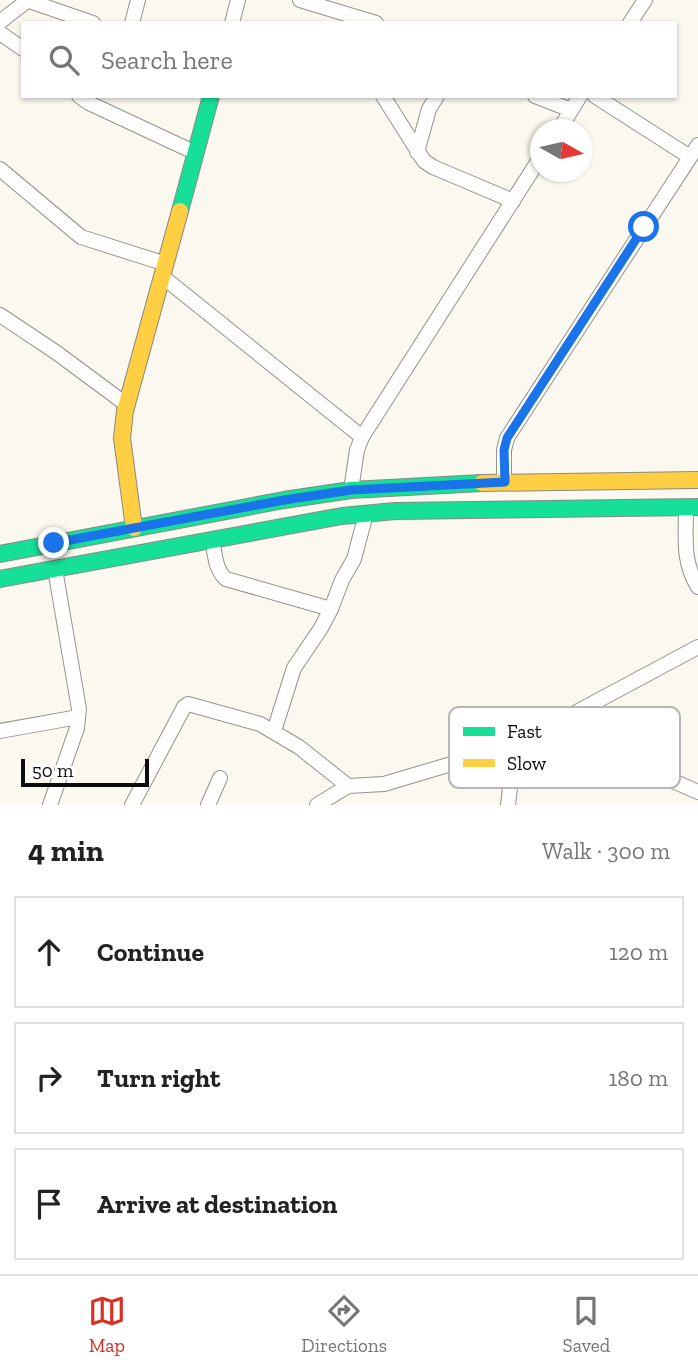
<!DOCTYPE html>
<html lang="en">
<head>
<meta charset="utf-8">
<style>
	body { margin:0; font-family:"Zilla Slab",serif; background:#f6f6f6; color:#222 }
	.compass { position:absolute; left:530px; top:119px; width:63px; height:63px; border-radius:50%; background:#fff; box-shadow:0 2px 5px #0004; rotate:98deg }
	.scale { position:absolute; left:21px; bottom:18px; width:128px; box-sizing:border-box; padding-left:7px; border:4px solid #0c0c0c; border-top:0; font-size:19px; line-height:24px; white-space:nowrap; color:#0c0c0c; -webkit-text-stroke:5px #fff; paint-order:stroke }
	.stop { position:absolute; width:21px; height:21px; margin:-16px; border:5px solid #1a73e8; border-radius:50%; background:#fff }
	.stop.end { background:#1a73e8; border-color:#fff; box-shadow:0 2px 7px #0008 }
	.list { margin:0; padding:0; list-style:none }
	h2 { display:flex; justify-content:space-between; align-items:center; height:91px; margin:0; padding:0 28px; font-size:30px }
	h2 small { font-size:23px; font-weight:400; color:#767676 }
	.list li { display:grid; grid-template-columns:46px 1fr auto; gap:21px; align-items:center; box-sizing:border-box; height:112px; margin:0 14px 14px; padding:0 14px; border:2px solid #e0e0e0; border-radius:0px }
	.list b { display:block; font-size:26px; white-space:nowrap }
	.list em { font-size:23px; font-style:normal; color:#767676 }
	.icon { flex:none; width:38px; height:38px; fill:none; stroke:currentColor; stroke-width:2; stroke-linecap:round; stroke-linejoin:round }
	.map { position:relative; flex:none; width:698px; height:805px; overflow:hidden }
	.search { position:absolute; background:#fff; box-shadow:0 2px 5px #0004; left:21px; right:21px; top:21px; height:77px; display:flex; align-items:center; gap:18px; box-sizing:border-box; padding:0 24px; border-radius:0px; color:#767676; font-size:26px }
	.sheet { height:469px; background:#fff }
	nav { display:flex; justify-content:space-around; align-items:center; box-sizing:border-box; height:98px; border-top:2px solid #e0e0e0; background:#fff; font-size:19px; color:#767676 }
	nav a { display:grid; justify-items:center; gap:4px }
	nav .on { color:#d93025 }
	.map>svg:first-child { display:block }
</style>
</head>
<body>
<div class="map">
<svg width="698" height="805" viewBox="0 0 698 805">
	<rect width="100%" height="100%" fill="#fbf8f0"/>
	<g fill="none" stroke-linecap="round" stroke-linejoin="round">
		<g stroke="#94928f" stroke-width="16">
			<g id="street">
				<path d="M 26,0 L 93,23"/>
				<path d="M 300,0 L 376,23"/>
				<path d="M 0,22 L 28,0"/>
				<path d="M 132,23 L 138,0"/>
				<path d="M 232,23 L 238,0"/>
				<path d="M 630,23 L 645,0"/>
				<path d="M 0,33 L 23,49"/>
				<path d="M 79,96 L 89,103 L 196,153"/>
				<path d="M 383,96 L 424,161 L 433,167 L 513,201"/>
				<path d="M 535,96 L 571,110"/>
				<path d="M 595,96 L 690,157"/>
				<path d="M 559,130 L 580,96"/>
				<path d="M 417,152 L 429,109 L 437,96"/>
				<path d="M 0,169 L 81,237 L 166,264"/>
				<path d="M 163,277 L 362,437"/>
				<path d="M 0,315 L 57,353 L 127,405"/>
				<path d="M 504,482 L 504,450 L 507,438 L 698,145"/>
				<path d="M 351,490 L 357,450 L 362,437 L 540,158"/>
				<path d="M 686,507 C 686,536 682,562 698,587"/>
				<path d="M 212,540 C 215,553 215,570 226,579 L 331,609"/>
				<path d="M 564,718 L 605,751 L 698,792"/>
				<path d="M 0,731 L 78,717"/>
				<path d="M 274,731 L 294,668 L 321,628 L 331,609 L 342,580 L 354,559 L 366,514"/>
				<path d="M 50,805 L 77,728 L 79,709 L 55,569"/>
				<path d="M 132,805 L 184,707 L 188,704 L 260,724 L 299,747 L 348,786"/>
				<path d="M 208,805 L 220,778"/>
				<path d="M 317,805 L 348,786 L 384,784 L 515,745 L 698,647"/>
				<path d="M 508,805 L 515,745"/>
			</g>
		</g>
		<g stroke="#8a8985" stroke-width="18">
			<g id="fast">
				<path d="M 180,211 L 211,96"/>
				<path d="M 0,554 L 284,500 L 351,490 L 482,483"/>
				<path d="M 0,579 L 342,516 L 395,511 L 698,507"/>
			</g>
		</g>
		<g stroke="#8a8985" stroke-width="18">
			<g id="slow">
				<path d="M 482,483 L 698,480"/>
				<path d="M 134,528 L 122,438 L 125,411 L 180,211"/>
			</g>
		</g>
		<use href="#street" stroke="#fefefd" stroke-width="14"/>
		<use href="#fast" stroke="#16e098" stroke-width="16"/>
		<use href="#slow" stroke="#ffcf43" stroke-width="16"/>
	</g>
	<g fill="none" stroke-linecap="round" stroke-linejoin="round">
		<path stroke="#1a73e8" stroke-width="9" d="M 54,543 L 284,500 L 351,490 L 505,482 L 504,450 L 507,438 L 644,227"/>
	</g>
	<rect x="449" y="707" width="231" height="81" rx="10" fill="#fff" stroke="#b6b6b6" stroke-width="2"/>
	<rect x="463" y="727" width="32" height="9" fill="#16e098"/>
	<rect x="463" y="759" width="32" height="8" fill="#ffcf43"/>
	<g font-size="19" fill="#0c0c0c">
		<text x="507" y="738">Fast</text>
		<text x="507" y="770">Slow</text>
	</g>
</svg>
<svg class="compass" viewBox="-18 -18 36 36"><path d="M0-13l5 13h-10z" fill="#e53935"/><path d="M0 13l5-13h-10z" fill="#767676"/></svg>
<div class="scale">50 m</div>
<div class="stop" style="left:644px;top:227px"></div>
<div class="stop end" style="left:54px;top:543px"></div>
<div class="search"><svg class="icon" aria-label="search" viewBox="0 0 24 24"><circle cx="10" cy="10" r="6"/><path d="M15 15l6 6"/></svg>Search here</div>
</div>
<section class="sheet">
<h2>4 min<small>Walk · 300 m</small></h2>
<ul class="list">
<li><svg class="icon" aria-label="ahead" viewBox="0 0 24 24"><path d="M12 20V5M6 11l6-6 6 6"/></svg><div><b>Continue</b></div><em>120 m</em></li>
<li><svg class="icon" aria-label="right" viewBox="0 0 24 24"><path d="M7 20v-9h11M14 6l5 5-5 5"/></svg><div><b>Turn right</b></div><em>180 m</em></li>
<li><svg class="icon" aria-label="arrive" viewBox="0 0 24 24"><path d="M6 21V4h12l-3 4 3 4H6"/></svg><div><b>Arrive at destination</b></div></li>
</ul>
</section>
<nav>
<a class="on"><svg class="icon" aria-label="map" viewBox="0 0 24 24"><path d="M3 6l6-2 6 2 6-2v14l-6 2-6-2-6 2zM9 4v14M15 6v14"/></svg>Map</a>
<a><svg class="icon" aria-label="directions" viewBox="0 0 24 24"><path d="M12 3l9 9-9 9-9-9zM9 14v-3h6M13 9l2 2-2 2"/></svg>Directions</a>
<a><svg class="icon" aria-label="saved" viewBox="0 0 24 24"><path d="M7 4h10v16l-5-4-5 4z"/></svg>Saved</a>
</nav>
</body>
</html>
